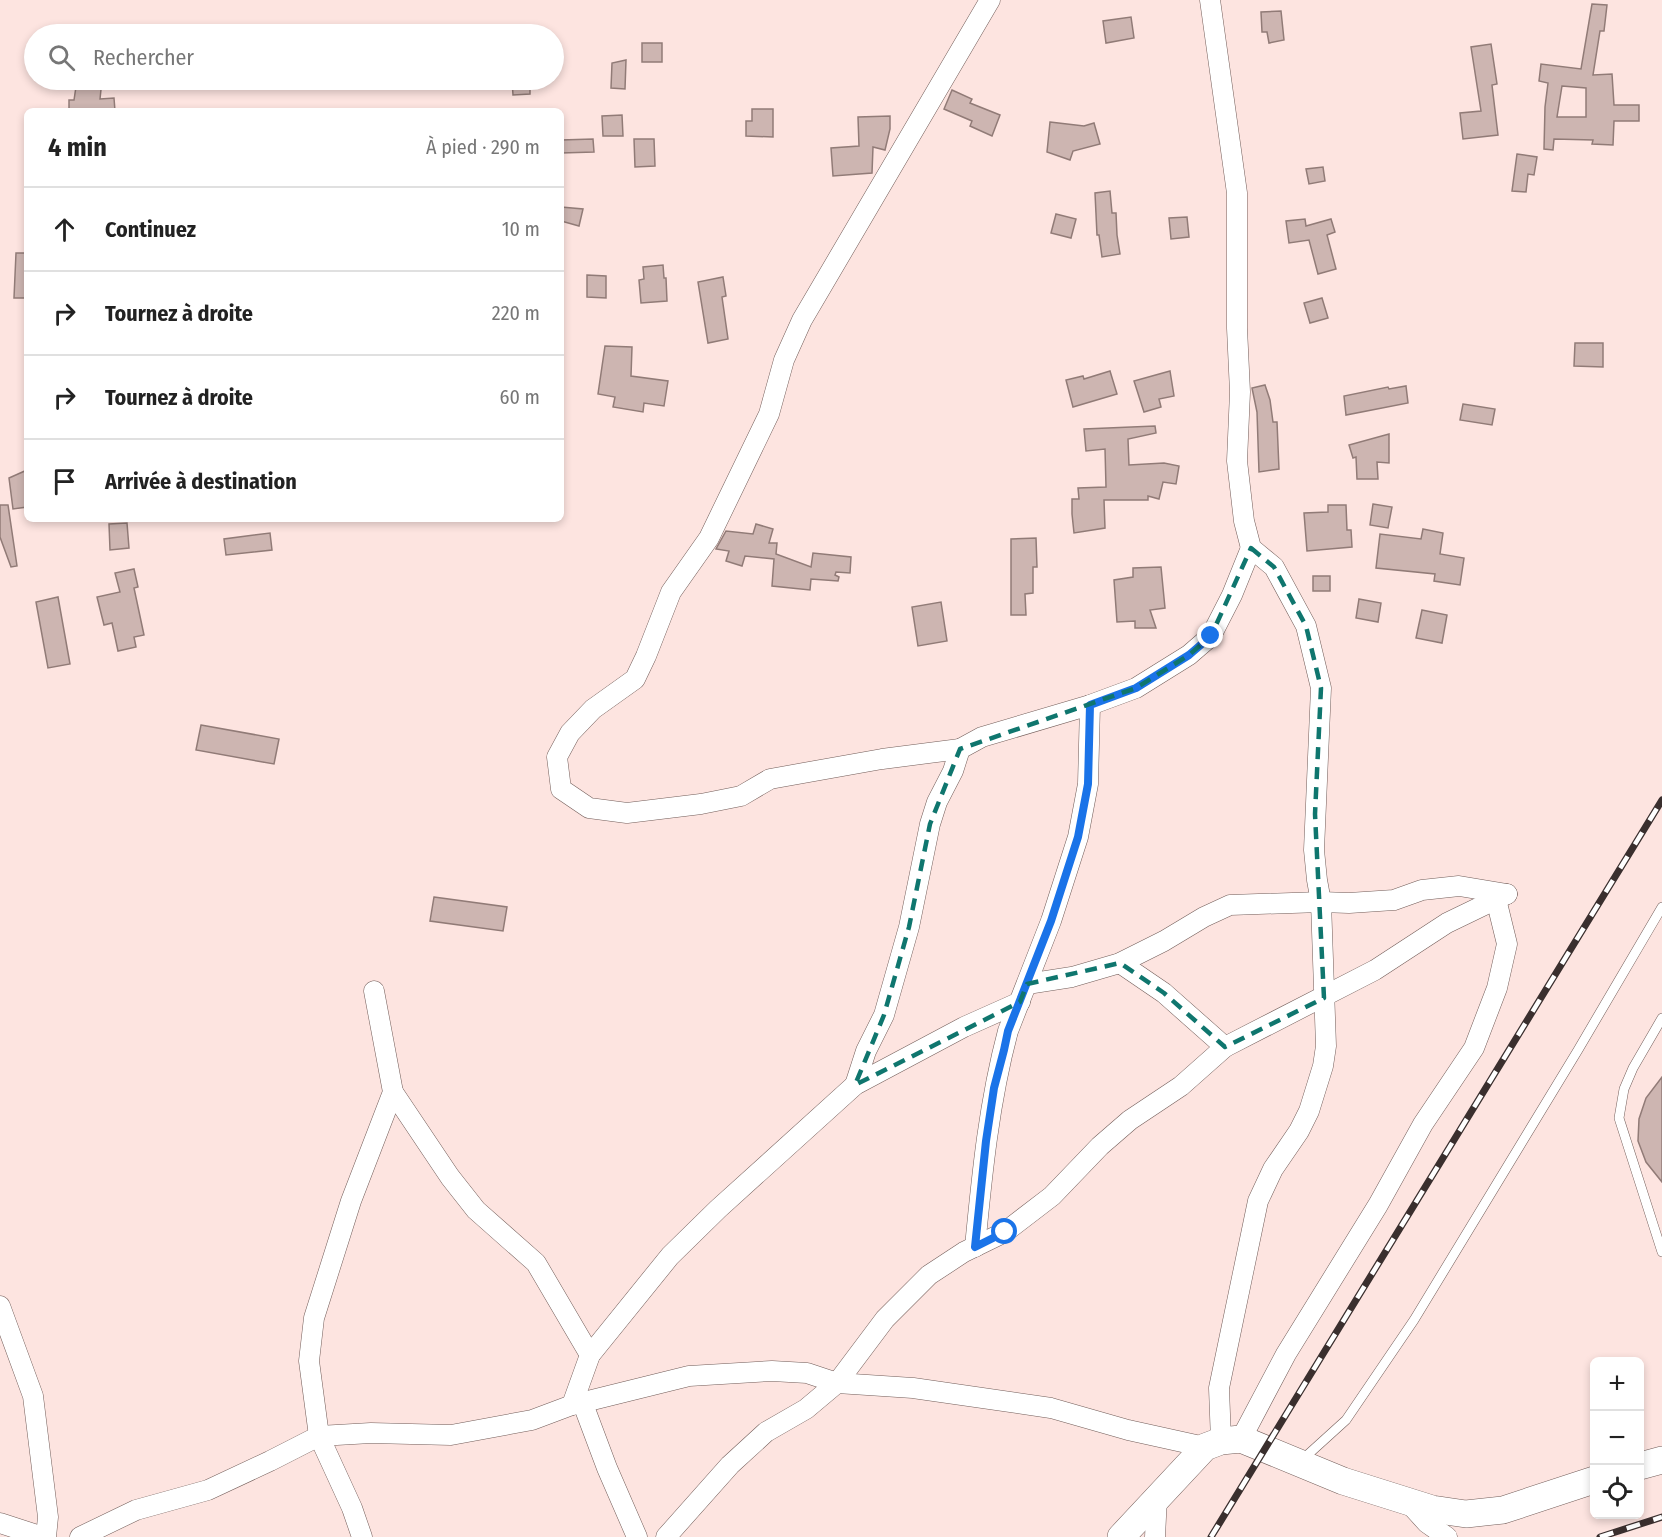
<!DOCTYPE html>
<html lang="fr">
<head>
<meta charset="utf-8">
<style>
	body { margin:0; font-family:"Fira Sans Condensed",sans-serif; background:#f6f6f6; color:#222 }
	.controls { position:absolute; right:18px; bottom:18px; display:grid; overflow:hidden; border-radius:9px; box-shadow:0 3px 9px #0003 }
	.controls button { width:54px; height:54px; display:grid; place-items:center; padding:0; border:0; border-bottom:2px solid #e0e0e0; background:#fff; color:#222; font:30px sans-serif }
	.stop { position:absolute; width:18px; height:18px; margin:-14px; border:4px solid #1a73e8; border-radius:50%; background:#fff }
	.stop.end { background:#1a73e8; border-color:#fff; box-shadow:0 2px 6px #0008 }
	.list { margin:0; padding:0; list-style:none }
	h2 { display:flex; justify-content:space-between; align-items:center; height:78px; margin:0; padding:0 24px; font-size:26px }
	h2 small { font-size:20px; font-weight:400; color:#767676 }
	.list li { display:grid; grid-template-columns:39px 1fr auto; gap:18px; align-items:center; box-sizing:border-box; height:84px; padding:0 24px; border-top:2px solid #e0e0e0 }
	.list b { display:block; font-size:22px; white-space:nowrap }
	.list em { font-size:20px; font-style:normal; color:#767676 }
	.icon { flex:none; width:33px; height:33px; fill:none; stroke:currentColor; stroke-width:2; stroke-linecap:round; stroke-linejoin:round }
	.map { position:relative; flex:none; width:1662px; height:1537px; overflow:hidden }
	.search { position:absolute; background:#fff; box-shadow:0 3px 9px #0003; left:24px; top:24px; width:540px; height:66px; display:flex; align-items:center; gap:15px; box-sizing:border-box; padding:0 21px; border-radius:33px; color:#767676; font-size:22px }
	.panel { position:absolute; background:#fff; box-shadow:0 3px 9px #0003; left:24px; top:108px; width:540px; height:414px; border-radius:9px }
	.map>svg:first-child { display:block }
</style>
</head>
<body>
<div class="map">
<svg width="1662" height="1537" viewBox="0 0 1662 1537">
	<rect width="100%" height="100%" fill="#fde4e0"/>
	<g fill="#cdb5b1" stroke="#917b77" stroke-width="1.5" fill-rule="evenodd">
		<path d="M 1592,4 L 1607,5 L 1604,31 L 1600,31 L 1593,75 L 1612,74 L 1614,105 L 1639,105 L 1639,121 L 1614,121 L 1613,145 L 1592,144 L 1593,140 L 1554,139 L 1553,150 L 1544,149 L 1545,107 L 1548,83 L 1539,81 L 1541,64 L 1581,69 ZM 1562,86 L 1586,88 L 1586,117 L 1557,117 Z"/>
		<path d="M 1281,11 L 1284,40 L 1269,43 L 1267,32 L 1262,32 L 1261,12 Z"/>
		<path d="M 1131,17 L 1134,38 L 1106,43 L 1103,21 Z"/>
		<rect x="642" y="43" width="20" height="19"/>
		<path d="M 1491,44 L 1497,84 L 1492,85 L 1498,135 L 1463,139 L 1460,113 L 1481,111 L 1471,47 Z"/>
		<path d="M 626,60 L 625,89 L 611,88 L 612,63 Z"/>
		<path d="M 77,80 L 102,80 L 100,99 L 114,98 L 115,111 L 69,111 L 69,100 L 74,100 Z"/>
		<path d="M 512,80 L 530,80 L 530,94 L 513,95 Z"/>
		<path d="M 952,90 L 972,99 L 970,103 L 1000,115 L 992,136 L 970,126 L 972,121 L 944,109 Z"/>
		<path d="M 752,109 L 773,109 L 773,137 L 746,136 L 746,121 L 752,121 Z"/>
		<path d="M 622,115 L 623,136 L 603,136 L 602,116 Z"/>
		<path d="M 890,116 L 890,129 L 885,150 L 873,147 L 872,173 L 833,176 L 831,148 L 859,146 L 858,117 Z"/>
		<path d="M 1050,122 L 1084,126 L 1094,123 L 1100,144 L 1073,151 L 1070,160 L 1047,152 Z"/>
		<path d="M 593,139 L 594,152 L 561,153 L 561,140 Z"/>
		<path d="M 634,139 L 654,139 L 655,166 L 635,167 Z"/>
		<path d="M 1517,154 L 1537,157 L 1534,175 L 1528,174 L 1526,192 L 1512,191 Z"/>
		<path d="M 1323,167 L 1325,181 L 1309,184 L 1306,169 Z"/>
		<path d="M 1110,191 L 1112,213 L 1116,213 L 1117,235 L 1120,254 L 1102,257 L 1099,235 L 1097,235 L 1095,193 Z"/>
		<path d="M 561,207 L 583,209 L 579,226 L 561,221 Z"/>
		<path d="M 1056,214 L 1076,219 L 1071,238 L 1051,233 Z"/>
		<path d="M 1187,217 L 1189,237 L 1171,239 L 1169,218 Z"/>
		<path d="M 1305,219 L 1306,226 L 1331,219 L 1335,232 L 1327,235 L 1336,269 L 1318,274 L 1309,240 L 1289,243 L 1286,221 Z"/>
		<path d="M 16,253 L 27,253 L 27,298 L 14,298 Z"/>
		<path d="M 663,265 L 664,278 L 666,278 L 667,301 L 641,303 L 639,280 L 644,279 L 643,267 Z"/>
		<path d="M 587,275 L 606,276 L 606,298 L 587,297 Z"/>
		<path d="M 723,277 L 726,296 L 722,297 L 728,339 L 708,343 L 698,282 Z"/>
		<path d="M 1322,298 L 1328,318 L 1310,323 L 1304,303 Z"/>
		<path d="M 1575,343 L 1603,343 L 1603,367 L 1574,366 Z"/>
		<path d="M 605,346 L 632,347 L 631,376 L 668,381 L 664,406 L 644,403 L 643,412 L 613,407 L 615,397 L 598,394 Z"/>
		<path d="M 1110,371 L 1117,394 L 1073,407 L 1066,380 L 1083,376 L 1084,379 Z"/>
		<path d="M 1170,371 L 1174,396 L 1159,399 L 1161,407 L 1144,412 L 1134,381 Z"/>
		<path d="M 1265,385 L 1270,400 L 1273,422 L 1277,422 L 1279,469 L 1259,472 L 1257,412 L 1252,388 Z"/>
		<path d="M 1406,386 L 1408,403 L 1346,415 L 1344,396 L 1388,387 L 1389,389 Z"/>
		<path d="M 1463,404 L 1495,409 L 1492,425 L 1460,420 Z"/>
		<path d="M 1155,426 L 1156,433 L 1128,439 L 1129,465 L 1164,463 L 1179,466 L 1176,484 L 1163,482 L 1159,499 L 1148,496 L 1148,500 L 1104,500 L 1105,528 L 1074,533 L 1072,514 L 1072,499 L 1079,499 L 1078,488 L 1106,487 L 1105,449 L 1086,451 L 1084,429 Z"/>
		<path d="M 1389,434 L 1389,463 L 1377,462 L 1378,479 L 1357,479 L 1356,457 L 1353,458 L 1349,445 Z"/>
		<path d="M 27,470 L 27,507 L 13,509 L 9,478 Z"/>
		<path d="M 1373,504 L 1392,507 L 1388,528 L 1370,525 Z"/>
		<path d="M 0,505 L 8,505 L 17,566 L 11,567 L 0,537 Z"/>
		<path d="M 1328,505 L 1346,505 L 1347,530 L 1351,530 L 1352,547 L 1307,551 L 1304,513 L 1328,512 Z"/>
		<path d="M 127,523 L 129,548 L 110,550 L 109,524 Z"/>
		<path d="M 756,524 L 773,529 L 769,543 L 777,543 L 776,554 L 811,567 L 813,553 L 851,557 L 850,573 L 836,572 L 835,575 L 839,577 L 838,581 L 811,579 L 810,590 L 772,586 L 774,559 L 745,556 L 742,566 L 726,561 L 729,551 L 716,549 L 726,531 L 753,534 Z"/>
		<path d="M 1423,529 L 1443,533 L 1440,554 L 1464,558 L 1460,585 L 1434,581 L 1435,574 L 1376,568 L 1380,534 L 1421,539 Z"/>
		<path d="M 270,533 L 272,550 L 226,555 L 224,539 Z"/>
		<path d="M 1036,538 L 1037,567 L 1033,567 L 1033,593 L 1025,594 L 1026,615 L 1011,615 L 1011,539 Z"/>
		<path d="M 1161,567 L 1165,608 L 1150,610 L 1156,628 L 1135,628 L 1135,621 L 1117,622 L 1114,580 L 1133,577 L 1133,568 Z"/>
		<path d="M 134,569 L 138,587 L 134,588 L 144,635 L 134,637 L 136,647 L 118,651 L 112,623 L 104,625 L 97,597 L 120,592 L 115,573 Z"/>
		<rect x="1313" y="576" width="17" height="15"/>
		<path d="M 58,597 L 70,664 L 48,668 L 36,602 Z"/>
		<path d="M 1359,599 L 1381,603 L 1378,622 L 1356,618 Z"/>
		<path d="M 941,602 L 947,641 L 918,646 L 912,607 Z"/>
		<path d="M 1422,610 L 1447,615 L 1442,643 L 1416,638 Z"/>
		<path d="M 201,725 L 279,739 L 274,764 L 196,750 Z"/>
		<path d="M 434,897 L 507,907 L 503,931 L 430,921 Z"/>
		<path d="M 1662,1077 L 1662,1182 L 1646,1162 L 1638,1141 L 1639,1119 L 1646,1098 Z"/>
	</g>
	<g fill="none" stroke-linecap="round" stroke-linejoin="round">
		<g stroke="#725d59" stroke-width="10">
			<g id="lane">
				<path d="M 1662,1018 L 1633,1068 L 1624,1089 L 1619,1118 L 1662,1252"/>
				<path d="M 1303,1459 L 1346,1420 L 1414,1320 L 1578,1050 L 1662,907"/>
			</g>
		</g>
		<g stroke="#725d59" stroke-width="21">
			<g id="street">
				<path d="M 1210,0 L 1237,193 L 1237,328 L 1240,392 L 1237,461 L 1244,521 L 1251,548 L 1274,567 L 1306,626 L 1321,688 L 1314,850 L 1317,880 L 1321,902 L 1326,1046 L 1323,1066 L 1309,1111 L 1299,1131 L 1273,1169 L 1258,1201 L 1219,1388 L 1221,1441"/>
				<path d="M 960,749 L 882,759 L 770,779 L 741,796 L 701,804 L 627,813 L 589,808 L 561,789 L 557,757 L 570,733 L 593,709 L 635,679 L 646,656 L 671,592 L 709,538 L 769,414 L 784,360 L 802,320 L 990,0"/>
				<path d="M 1120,963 L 1164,993 L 1225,1047"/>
				<path d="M 1027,984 L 1072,977 L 1120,963 L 1164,941 L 1204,917 L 1230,905 L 1321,902 L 1349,903 L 1394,900 L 1422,890 L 1459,886 L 1507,894"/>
				<path d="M 855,1085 L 866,1051 L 884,1015 L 909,927 L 930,824 L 937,802 L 953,771 L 960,749 L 982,737 L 1090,705 L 1136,688 L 1189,655 L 1211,636 L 1232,595 L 1251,548"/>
				<path d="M 393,1092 L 450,1177 L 476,1210 L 536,1263 L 590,1355"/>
				<path d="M 975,1247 C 982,1174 989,1102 1008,1031 L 1051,921 L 1078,837 L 1088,784 L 1090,705"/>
				<path d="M 0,1306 L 33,1396 L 48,1517 L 46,1537"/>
				<path d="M 583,1404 L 607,1468 L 637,1537"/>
				<path d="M 572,1405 L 590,1355 L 670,1256 L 718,1209 L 855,1085 L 964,1027 L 1020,1002"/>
				<path d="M 1241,1439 L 1286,1354 L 1378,1205 L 1423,1124 L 1474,1048 L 1497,988 L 1507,944 L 1496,899"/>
				<path d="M 1408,1502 L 1427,1523 L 1447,1537"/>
				<path d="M 0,1523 L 43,1537"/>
				<path d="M 80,1537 L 136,1510 L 208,1490 L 270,1461 L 319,1436 L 371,1433 L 451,1435 L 532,1420 L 572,1405 L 689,1376 L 772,1371 L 807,1373 L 837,1383 L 913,1388 L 1051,1408 L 1128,1430 L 1205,1447"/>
				<path d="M 362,1537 L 352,1508 L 319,1436 L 309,1361 L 314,1318 L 351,1201 L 393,1092 L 374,991"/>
				<path d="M 666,1537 L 730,1465 L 766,1432 L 806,1409 L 837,1383 L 885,1319 L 929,1275 L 964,1252 L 1005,1232 L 1052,1196 L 1100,1146 L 1130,1120 L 1181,1086 L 1225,1047 L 1375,970 L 1447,923 L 1507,894"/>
				<path d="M 1155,1537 L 1157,1496"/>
			</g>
		</g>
		<g stroke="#725d59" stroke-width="28">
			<g id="secondary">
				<path d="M 1640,1466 L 1662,1460"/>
				<path d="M 1121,1537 L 1205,1447 L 1221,1441 L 1241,1439 L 1343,1481 L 1432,1509 L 1466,1514 L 1503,1510 L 1594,1480"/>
			</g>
		</g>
		<use href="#lane" stroke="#fff" stroke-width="9"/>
		<use href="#street" stroke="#fff" stroke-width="20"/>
		<use href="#secondary" stroke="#fff" stroke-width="27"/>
		<g stroke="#3a2f2e" stroke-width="7">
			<g id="rail">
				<path d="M 1211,1537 L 1662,800"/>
				<path d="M 1600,1537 L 1662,1517"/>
			</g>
		</g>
		<use href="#rail" stroke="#fff" stroke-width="4.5" stroke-dasharray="14" stroke-linecap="butt"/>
	</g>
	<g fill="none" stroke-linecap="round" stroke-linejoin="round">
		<path stroke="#1a73e8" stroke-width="8" d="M 1005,1232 L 975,1247 L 986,1141 L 994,1088 L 1004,1050 L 1008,1031 L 1051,921 L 1078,837 L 1088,784 L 1090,705 L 1136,688 L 1189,655 L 1211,636"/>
	</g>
	<path fill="none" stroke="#0f766e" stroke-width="4.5" stroke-dasharray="12 8" stroke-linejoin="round" d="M 1251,548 L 1274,567 L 1306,626 L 1321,688 L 1315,814 L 1324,998 L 1225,1047 L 1164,993 L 1120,963 L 1027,984 L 1020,1002 L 855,1085 L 884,1015 L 909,927 L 930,824 L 960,749 L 1136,688 L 1189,655 L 1211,636 Z"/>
</svg>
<div class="controls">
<button>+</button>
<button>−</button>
<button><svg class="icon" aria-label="locate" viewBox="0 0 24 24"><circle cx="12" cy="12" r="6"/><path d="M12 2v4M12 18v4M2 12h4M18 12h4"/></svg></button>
</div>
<div class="stop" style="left:1005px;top:1232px"></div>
<div class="stop end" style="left:1211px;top:636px"></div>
<div class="search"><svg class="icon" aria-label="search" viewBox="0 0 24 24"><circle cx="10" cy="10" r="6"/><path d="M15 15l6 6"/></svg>Rechercher</div>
<section class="panel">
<h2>4 min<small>À pied · 290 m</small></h2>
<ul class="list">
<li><svg class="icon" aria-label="ahead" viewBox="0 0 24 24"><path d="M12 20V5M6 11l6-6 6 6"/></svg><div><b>Continuez</b></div><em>10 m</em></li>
<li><svg class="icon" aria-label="right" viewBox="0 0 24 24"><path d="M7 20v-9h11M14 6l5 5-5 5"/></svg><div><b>Tournez à droite</b></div><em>220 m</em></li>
<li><svg class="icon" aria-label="right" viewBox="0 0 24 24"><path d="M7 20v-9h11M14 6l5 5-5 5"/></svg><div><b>Tournez à droite</b></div><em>60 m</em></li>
<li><svg class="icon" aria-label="arrive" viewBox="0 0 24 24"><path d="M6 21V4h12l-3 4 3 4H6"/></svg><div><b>Arrivée à destination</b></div></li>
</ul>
</section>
</div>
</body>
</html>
